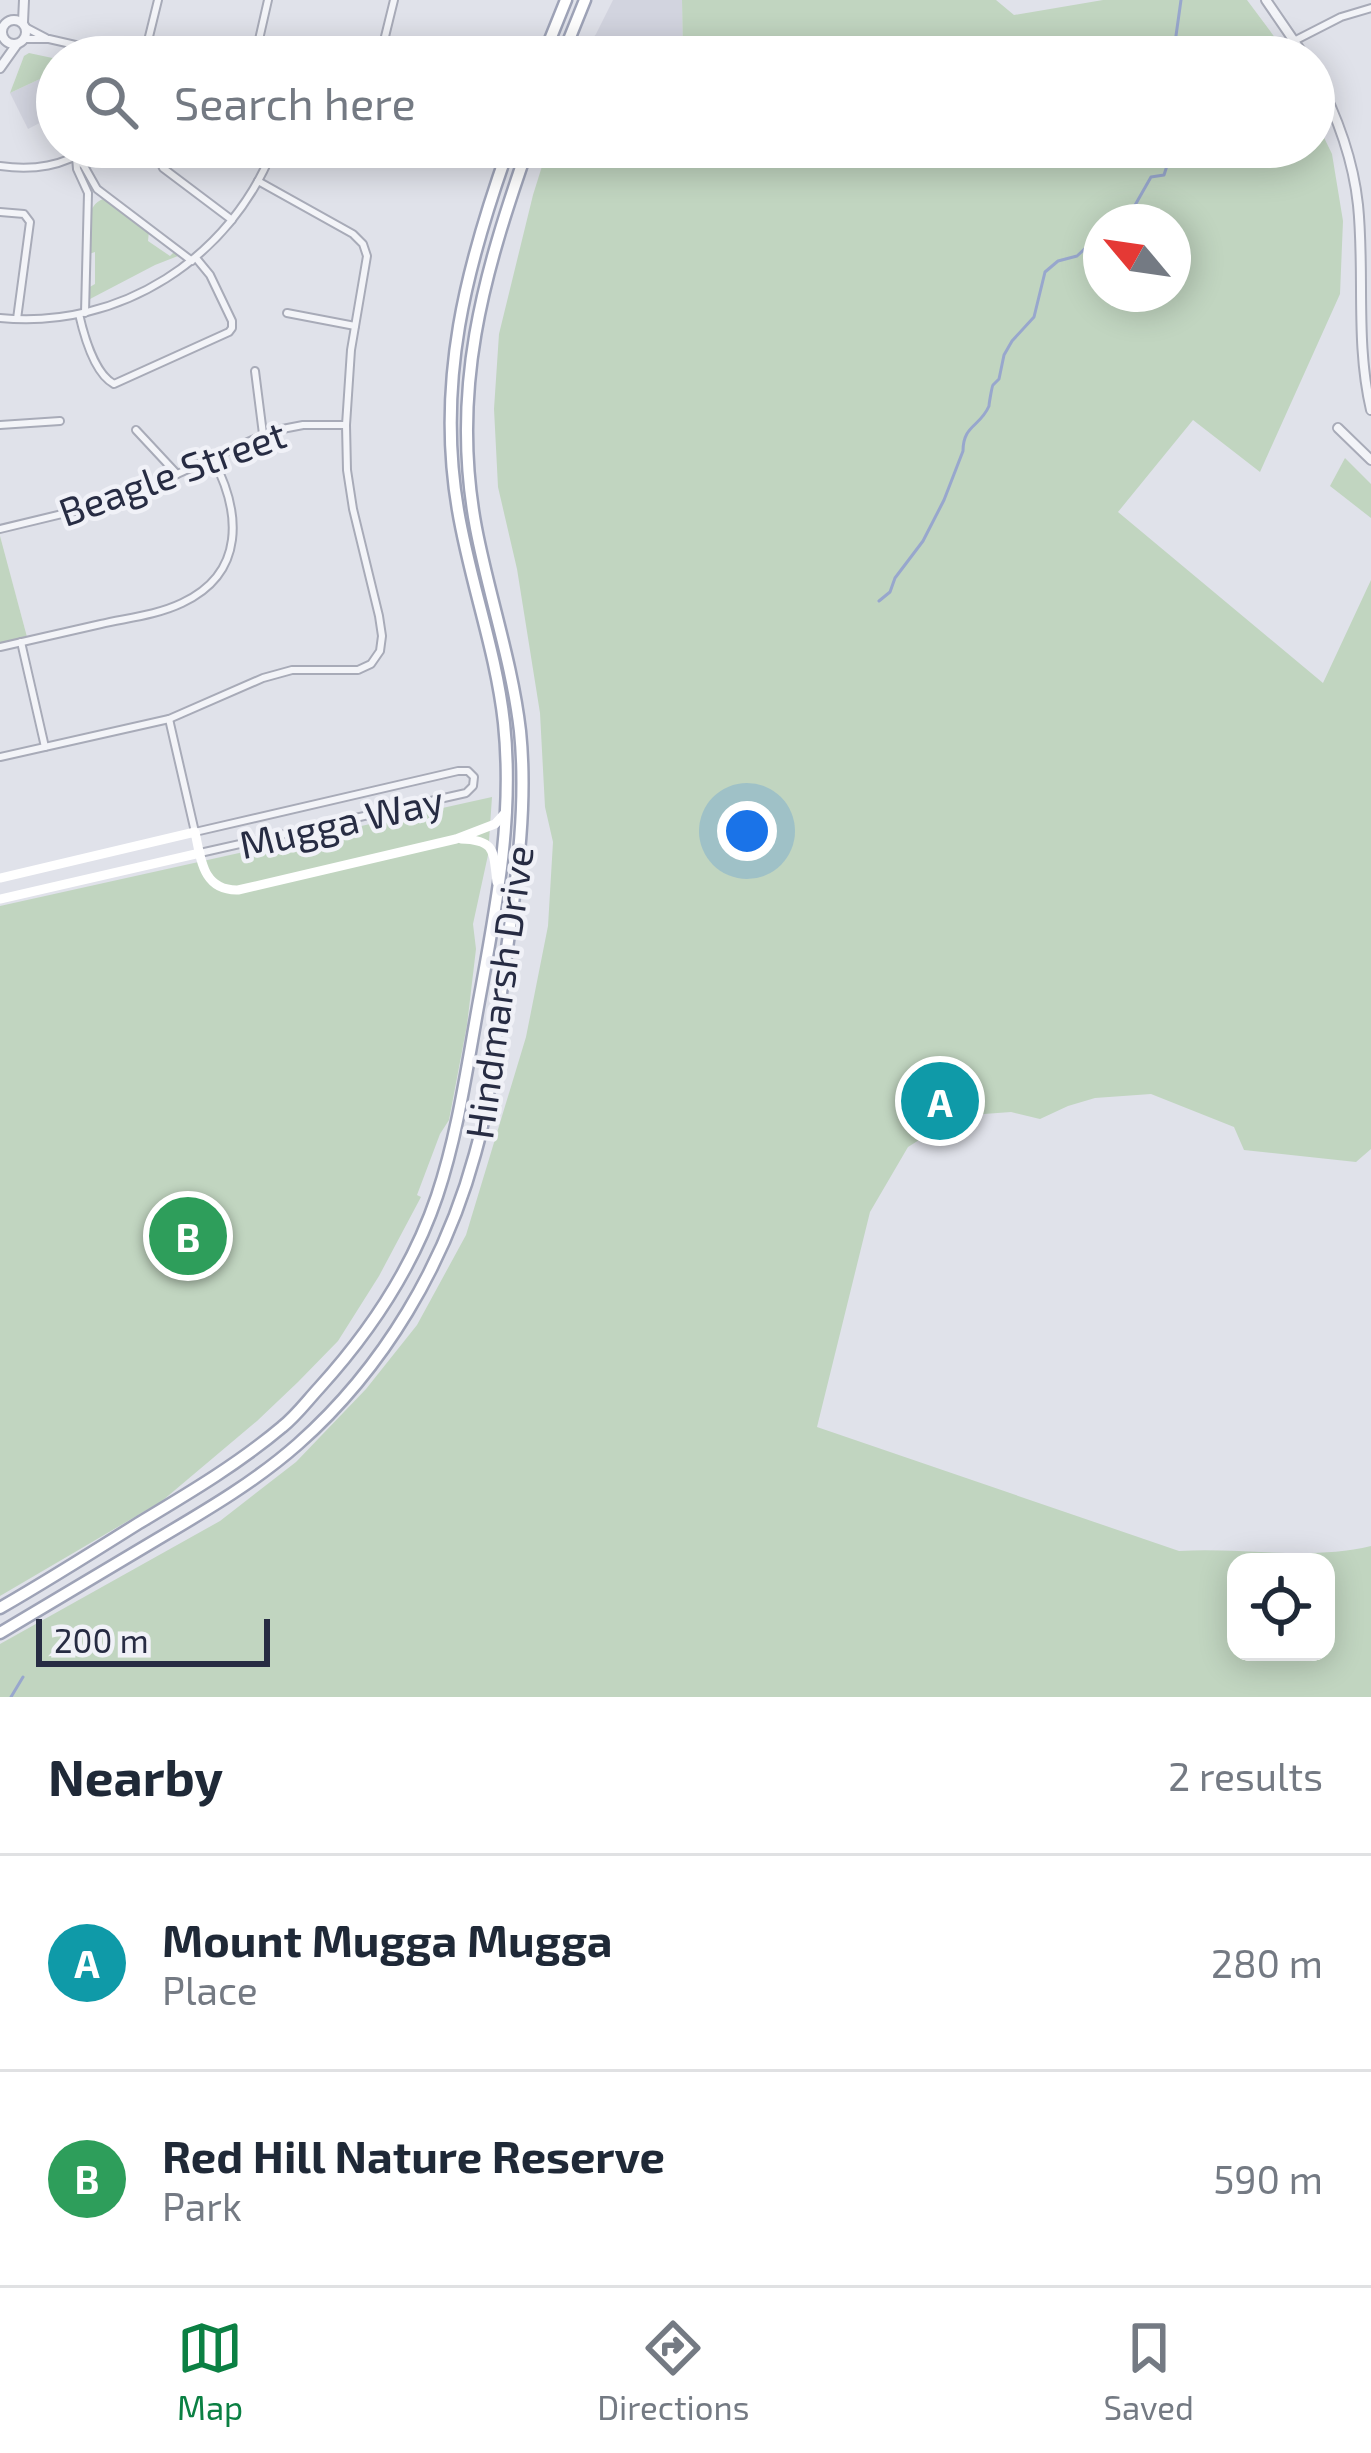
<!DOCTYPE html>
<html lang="en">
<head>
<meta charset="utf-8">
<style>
	body { margin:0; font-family:"Exo 2",sans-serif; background:#f6f6f7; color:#1f2937 }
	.controls { position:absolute; right:36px; bottom:36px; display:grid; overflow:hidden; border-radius:24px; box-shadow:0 6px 30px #0003 }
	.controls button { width:108px; height:108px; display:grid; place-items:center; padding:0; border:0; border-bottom:3px solid #e0e1e3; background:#fff; color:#1f2937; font:60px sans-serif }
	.compass { position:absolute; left:1083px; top:204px; width:108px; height:108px; border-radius:50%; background:#fff; box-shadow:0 6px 30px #0003; rotate:299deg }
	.scale { position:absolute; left:36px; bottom:30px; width:234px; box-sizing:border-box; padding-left:12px; border:6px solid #272c43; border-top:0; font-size:33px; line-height:42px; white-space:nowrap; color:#272c43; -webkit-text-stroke:9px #f0f1f7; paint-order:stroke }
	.you { position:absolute; left:747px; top:831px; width:42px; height:42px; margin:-30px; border:9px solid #fff; border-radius:50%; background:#1a73e8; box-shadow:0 0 0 18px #1a73e833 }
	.badge { display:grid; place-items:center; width:78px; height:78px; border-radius:50%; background:#0b8043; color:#fff; font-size:39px; font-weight:700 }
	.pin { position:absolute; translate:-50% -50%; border:6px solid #fff; box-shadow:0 3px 12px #0006 }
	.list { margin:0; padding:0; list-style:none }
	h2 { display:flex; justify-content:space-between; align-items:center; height:156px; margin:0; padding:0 48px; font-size:51px }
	h2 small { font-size:39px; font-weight:400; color:#747a83 }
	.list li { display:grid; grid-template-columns:78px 1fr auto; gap:36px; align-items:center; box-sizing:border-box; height:216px; padding:0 48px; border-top:3px solid #e0e1e3 }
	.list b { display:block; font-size:45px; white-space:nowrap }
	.list p { margin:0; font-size:39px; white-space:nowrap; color:#747a83 }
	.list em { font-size:39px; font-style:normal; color:#747a83 }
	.icon { flex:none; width:66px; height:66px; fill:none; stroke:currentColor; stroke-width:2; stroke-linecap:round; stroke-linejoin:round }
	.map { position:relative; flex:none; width:1371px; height:1697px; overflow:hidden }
	.search { position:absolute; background:#fff; box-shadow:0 6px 30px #0003; left:36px; right:36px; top:36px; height:132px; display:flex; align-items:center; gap:30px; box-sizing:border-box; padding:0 42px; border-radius:66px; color:#747a83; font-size:45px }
	.sheet { height:588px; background:#fff }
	nav { display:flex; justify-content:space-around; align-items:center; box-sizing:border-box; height:168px; border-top:3px solid #e0e1e3; background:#fff; font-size:33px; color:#747a83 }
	nav a { display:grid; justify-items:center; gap:6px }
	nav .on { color:#0b8043 }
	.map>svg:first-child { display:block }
</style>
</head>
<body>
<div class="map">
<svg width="1371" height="1697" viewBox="0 0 1371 1697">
	<rect width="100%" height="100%" fill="#e0e2ea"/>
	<g fill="#d2d4df">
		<path d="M 613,0 L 682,0 L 683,57 L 579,57 L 596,34 Z"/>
		<path d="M 57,71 L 57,114 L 28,129 L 10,93 Z"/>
	</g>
	<g fill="#c1d5c0" fill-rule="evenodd">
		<path d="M 682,0 L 996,0 L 1014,15 L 1103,0 L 1247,0 L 1279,43 L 1286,57 L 683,57 Z"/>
		<path d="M 29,53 L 57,59 L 57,71 L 10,93 L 24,56 Z"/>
		<path d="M 1314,117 L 1332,154 L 1343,221 L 1340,294 L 1260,472 L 1193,420 L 1118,512 L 1323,683 L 1371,580 L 1371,1149 L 1356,1162 L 1244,1150 L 1234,1127 L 1151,1094 L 1095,1098 L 1068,1106 L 1040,1119 L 1011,1112 L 957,1116 L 908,1147 L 870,1212 L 817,1427 L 1179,1551 C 1243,1547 1308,1561 1371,1546 L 1371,1697 L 0,1697 L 0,1644 L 220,1521 L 296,1462 L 366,1389 L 417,1325 L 466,1235 L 526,1037 L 548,926 L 553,842 L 545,807 L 540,713 L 517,569 L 498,487 L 494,409 L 499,334 L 533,195 L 548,147 L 1314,147 ZM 1101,222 L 1173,222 L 1173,294 L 1101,294 ZM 1236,1562 L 1326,1562 L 1326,1652 L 1236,1652 Z"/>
		<path d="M 103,199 L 149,231 L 148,241 L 170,256 L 174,252 L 178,256 L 155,265 L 90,299 L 88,288 L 95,284 L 95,252 L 89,254 C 89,234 83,207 103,199 Z"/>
		<path d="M 1345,458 L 1371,484 L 1371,518 L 1330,486 Z"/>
		<path d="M 0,536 L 27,637 L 0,643 Z"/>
		<path d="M 492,797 L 488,855 L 473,924 L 476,949 L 467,1025 L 449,1120 L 440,1134 L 417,1195 L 421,1197 L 379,1276 L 338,1341 L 298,1382 L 257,1421 L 162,1501 L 0,1596 L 0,906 Z"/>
	</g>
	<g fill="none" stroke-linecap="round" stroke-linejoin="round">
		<g stroke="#98a7cd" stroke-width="3">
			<path d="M 1173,57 L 1181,0"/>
			<path d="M 1121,222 L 1123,217 L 1130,214 L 1151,177 L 1164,175 L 1173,147"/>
			<path d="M 879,601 L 890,592 L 895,578 L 923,541 L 944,500 L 963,451 C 963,425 980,427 989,406 C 989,404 992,386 993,385 L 999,379 L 1004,355 L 1012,341 L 1034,317 L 1045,272 L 1058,261 L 1077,256 L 1092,242 L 1101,239"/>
			<path d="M 11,1697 L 23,1677"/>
		</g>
		<g stroke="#a8abb8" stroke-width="10">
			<g id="minor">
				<path d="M 25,27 L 46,38"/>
				<path d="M 23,39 L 49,39 L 128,57"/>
				<path d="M 1296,40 L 1341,17 L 1371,8"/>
				<path d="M 144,57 L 158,0"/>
				<path d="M 255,57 L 268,0"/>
				<path d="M 380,57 L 394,0"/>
				<path d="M 166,147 L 159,159 L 163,168 L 232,220"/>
				<path d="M 76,157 L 84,166 L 97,189 L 192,261"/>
				<path d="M 76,157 L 77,169 L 88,193 L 85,313"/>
				<path d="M 0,166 C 34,171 63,166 92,147"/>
				<path d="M 0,212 L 24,214 L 30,222 L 17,319"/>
				<path d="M 287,313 L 355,326"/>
				<path d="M 79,314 C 84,336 95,374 114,384 L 229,332 L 232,328 L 232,321 L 210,275 L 196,258"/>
				<path d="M 0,318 C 120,330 231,258 274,147"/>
				<path d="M 255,371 L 263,434"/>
				<path d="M 0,425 L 60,421"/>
				<path d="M 136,430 L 177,474"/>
				<path d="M 0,529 L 120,500 L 272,431 L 303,425 L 346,425"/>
				<path d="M 21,642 L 45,747"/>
				<path d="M 0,647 C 34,639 67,632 101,624 C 127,618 157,615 182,603 C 246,573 241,512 213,459"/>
				<path d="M 169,719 L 195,832 L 458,771 L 468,771 L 474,777 L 473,786 L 466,793 L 200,853"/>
				<path d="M 0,757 L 169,719 L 263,678 L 292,670 L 358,670 L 371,664 L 380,651 L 382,636 L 379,616 L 353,509 L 347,470 L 346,425 L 351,350 L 367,256 L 363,244 L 353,234 L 258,181"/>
			</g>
		</g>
		<g stroke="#a8abb8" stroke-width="12">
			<g id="tertiary">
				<path d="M 1266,0 L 1305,57"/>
				<circle cx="14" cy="32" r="12"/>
				<path d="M 23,22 L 24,0"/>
				<path d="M 0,68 L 17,44"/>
				<path d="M 1314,72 C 1336,113 1353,158 1358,205 C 1365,273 1355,342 1371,410"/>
				<path d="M 1338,428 L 1371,460"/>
			</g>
		</g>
		<g stroke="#9ea3b7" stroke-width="15">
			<g id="primary">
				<path d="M 543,57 L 566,0"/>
				<path d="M 562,57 L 585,0"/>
				<path d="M 0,1608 C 47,1581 93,1552 139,1523 C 189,1493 238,1464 282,1427 C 296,1416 307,1401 319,1388 C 369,1333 413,1267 437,1196 C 458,1133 467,1067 479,1001 C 496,908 514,818 504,723 C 496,650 470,582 458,510 C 436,382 466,267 509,147"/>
				<path d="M 0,1633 C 52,1602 104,1571 156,1540 C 205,1511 255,1482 298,1444 C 384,1368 445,1264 475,1154 C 490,1102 494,1046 501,993 C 512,906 529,819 520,731 C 512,662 489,596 476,528 C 450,390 483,276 528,147"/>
			</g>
		</g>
		<use href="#minor" stroke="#f3f4f8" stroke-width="6"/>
		<use href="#tertiary" stroke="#f3f4f8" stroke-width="8"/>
		<g stroke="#fff" stroke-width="9">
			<path d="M 461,839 C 496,840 493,851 497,882"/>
			<path d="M 0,878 L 195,832 C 201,860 203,891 238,890 L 456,839 L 495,824 L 506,812"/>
			<path d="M 0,899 L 200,853"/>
		</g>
		<use href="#primary" stroke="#fff" stroke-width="10"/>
	</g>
	<g text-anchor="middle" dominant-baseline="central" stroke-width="9" stroke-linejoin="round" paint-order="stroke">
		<g font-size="39" fill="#272c43" stroke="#f0f1f7">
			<text transform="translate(172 472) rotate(-20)">Beagle Street</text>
			<text transform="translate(341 821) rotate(-13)">Mugga Way</text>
			<text transform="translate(498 992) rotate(-82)">Hindmarsh Drive</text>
		</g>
	</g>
</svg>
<div class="controls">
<button><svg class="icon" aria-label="locate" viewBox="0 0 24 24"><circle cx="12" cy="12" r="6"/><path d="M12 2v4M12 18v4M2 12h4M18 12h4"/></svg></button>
</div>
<svg class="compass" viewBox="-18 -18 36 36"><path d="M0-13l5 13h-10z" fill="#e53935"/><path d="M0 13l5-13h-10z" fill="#747a83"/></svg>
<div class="scale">200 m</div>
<div class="you"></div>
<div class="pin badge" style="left:940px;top:1101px;background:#0f9aa8">A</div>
<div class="pin badge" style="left:188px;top:1236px;background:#2e9e5b">B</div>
<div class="search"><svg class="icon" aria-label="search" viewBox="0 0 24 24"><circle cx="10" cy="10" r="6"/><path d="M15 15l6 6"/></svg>Search here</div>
</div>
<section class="sheet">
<h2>Nearby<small>2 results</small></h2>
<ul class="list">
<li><span class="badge" style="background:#0f9aa8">A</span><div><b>Mount Mugga Mugga</b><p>Place</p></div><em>280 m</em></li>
<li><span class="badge" style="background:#2e9e5b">B</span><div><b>Red Hill Nature Reserve</b><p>Park</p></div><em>590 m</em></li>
</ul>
</section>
<nav>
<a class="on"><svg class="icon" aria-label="map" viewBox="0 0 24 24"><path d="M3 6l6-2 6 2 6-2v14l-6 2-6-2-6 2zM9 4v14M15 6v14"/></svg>Map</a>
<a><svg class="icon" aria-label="directions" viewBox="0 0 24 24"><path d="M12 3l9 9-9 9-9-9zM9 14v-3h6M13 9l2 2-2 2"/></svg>Directions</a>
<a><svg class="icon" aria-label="saved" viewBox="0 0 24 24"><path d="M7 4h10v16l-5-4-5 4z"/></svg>Saved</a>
</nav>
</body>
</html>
